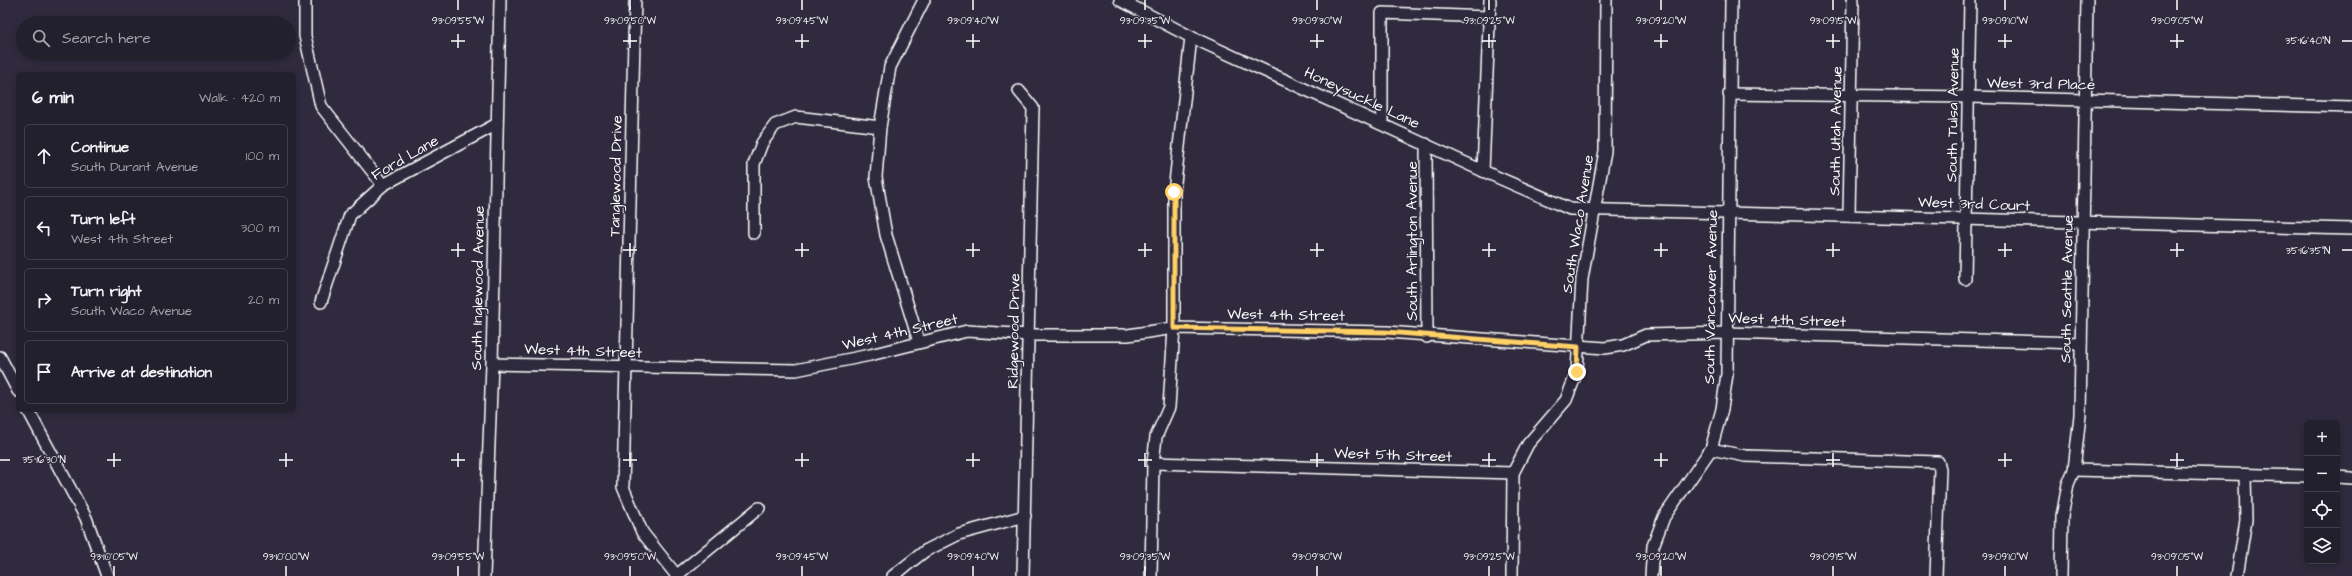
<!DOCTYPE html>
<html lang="en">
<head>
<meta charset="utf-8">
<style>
	body { margin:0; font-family:"Architects Daughter",sans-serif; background:#2b2836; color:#f1f3f6 }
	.controls { position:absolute; right:12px; bottom:12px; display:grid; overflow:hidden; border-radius:6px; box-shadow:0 2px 6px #0003 }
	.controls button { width:36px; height:36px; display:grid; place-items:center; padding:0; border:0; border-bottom:1px solid #403e4a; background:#23202e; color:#f1f3f6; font:20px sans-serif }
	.stop { position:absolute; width:12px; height:12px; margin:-9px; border:3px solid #ffd166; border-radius:50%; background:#fff }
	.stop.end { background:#ffd166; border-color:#fff; box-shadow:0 1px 4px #0008 }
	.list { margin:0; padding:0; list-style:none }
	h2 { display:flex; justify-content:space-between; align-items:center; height:52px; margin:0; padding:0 16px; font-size:17px }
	h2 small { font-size:13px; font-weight:400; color:#a3a3aa }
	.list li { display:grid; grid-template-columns:26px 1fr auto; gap:12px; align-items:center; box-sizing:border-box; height:64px; margin:0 8px 8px; padding:0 8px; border:1px solid #403e4a; border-radius:6px }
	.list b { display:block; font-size:15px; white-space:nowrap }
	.list p { margin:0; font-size:13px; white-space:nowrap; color:#a3a3aa }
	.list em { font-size:13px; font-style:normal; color:#a3a3aa }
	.icon { flex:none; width:22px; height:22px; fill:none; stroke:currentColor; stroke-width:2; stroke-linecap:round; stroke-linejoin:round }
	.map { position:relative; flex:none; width:2352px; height:576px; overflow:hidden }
	.search { position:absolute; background:#23202e; box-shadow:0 2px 6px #0003; left:16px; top:16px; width:280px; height:44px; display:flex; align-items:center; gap:10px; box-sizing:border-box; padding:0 14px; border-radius:22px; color:#a3a3aa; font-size:15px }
	.panel { position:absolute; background:#23202e; box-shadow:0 2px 6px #0003; left:16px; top:72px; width:280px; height:340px; border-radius:6px }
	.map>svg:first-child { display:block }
</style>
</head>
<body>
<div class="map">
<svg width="2352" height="576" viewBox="0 0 2352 576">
	<rect width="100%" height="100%" fill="#2f2a3d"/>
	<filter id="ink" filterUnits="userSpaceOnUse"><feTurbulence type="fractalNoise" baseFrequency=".025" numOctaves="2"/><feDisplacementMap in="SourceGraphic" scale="8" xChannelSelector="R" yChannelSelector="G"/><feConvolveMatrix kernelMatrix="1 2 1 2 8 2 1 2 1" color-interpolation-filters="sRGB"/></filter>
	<g filter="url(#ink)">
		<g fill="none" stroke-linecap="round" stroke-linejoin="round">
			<g stroke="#fff" stroke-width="14">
				<g id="minor">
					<path d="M 305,0 L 305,36 L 321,106 L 383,185"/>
					<path d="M 635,0 L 623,487 L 642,532 L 677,576"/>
					<path d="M 1120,0 L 1191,37 L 1483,171 L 1570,209 L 2352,229"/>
					<path d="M 1019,91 L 1033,108 L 1023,576"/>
					<path d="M 1729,94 L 1968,97 L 2352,107"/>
					<path d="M 1382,123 L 1382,13 L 1489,17"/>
					<path d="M 1426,144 L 1427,337"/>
					<path d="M 1483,171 L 1490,0"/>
					<path d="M 1849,215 L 1853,0"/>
					<path d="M 754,233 L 754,164 L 762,143 L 775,125 L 796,117 L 880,127"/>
					<path d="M 1965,279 L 1970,0"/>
					<path d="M 321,302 L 350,215 L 383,185 L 497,124"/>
					<path d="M 919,342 L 886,235 L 876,177 L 880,127 L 890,67 L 924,0"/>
					<path d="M 0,357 L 18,391"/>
					<path d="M 492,364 L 796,370 L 870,355 L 967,331 L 1029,335 L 1128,335 L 1174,328 L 1387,332 L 1605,348 L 1623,345 L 1646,335 L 1727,333 L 2081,343"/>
					<path d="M 28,410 L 86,518 L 107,576"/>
					<path d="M 1711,449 L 1745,456 L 1938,462 L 1940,469 L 1936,576"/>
					<path d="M 1153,463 L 1513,473"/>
					<path d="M 2074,470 L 2307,476"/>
					<path d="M 2337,477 L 2352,478"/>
					<path d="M 484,576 L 492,364 L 500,0"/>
					<path d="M 676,576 L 759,508"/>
					<path d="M 893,576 L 925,551 L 959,534 L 1025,516"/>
					<path d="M 1151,576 L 1153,463 L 1156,437 L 1169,407 L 1174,328 L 1174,192 L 1191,37"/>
					<path d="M 1512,576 L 1513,473 L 1528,444 L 1566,400 L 1577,372 L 1582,279 L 1605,151 L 1606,0"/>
					<path d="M 1651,576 L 1653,546 L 1664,517 L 1711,449 L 1722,409 L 1727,374 L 1731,0"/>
					<path d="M 2061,576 L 2062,517 L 2068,484 L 2074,470 L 2080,415 L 2087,0"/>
					<path d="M 2237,576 L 2246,520 L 2245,475"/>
				</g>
			</g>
			<use href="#minor" stroke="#2f2a3d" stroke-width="11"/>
		</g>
	</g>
	<g fill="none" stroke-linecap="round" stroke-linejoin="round" filter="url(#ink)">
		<path stroke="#ffd166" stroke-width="5" d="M 1174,192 L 1174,328 L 1386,332 L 1578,347 L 1577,372"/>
	</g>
	<path fill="none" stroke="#fff" stroke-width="1.5" d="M 458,0 L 458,10M 630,0 L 630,10M 802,0 L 802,10M 973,0 L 973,10M 1145,0 L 1145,10M 1317,0 L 1317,10M 1489,0 L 1489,10M 1661,0 L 1661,10M 1833,0 L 1833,10M 2005,0 L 2005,10M 2177,0 L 2177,10M 458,34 L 458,48M 630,34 L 630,48M 802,34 L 802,48M 973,34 L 973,48M 1145,34 L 1145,48M 1317,34 L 1317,48M 1489,34 L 1489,48M 1661,34 L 1661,48M 1833,34 L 1833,48M 2005,34 L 2005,48M 2177,34 L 2177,48M 451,41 L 465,41M 623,41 L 637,41M 795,41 L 809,41M 966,41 L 980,41M 1138,41 L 1152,41M 1310,41 L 1324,41M 1482,41 L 1496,41M 1654,41 L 1668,41M 1826,41 L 1840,41M 1998,41 L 2012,41M 2170,41 L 2184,41M 2342,41 L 2352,41M 458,243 L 458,257M 630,243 L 630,257M 802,243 L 802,257M 973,243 L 973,257M 1145,243 L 1145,257M 1317,243 L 1317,257M 1489,243 L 1489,257M 1661,243 L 1661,257M 1833,243 L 1833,257M 2005,243 L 2005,257M 2177,243 L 2177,257M 451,250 L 465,250M 623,250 L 637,250M 795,250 L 809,250M 966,250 L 980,250M 1138,250 L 1152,250M 1310,250 L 1324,250M 1482,250 L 1496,250M 1654,250 L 1668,250M 1826,250 L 1840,250M 1998,250 L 2012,250M 2170,250 L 2184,250M 2342,250 L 2352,250M 114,453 L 114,467M 286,453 L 286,467M 458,453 L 458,467M 630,453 L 630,467M 802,453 L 802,467M 973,453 L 973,467M 1145,453 L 1145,467M 1317,453 L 1317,467M 1489,453 L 1489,467M 1661,453 L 1661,467M 1833,453 L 1833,467M 2005,453 L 2005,467M 2177,453 L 2177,467M 0,460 L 10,460M 107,460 L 121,460M 279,460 L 293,460M 451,460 L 465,460M 623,460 L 637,460M 795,460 L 809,460M 966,460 L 980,460M 1138,460 L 1152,460M 1310,460 L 1324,460M 1482,460 L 1496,460M 1654,460 L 1668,460M 1826,460 L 1840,460M 1998,460 L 2012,460M 2170,460 L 2184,460M 114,566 L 114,576M 286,566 L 286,576M 458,566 L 458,576M 630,566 L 630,576M 802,566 L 802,576M 973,566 L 973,576M 1145,566 L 1145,576M 1317,566 L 1317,576M 1489,566 L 1489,576M 1661,566 L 1661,576M 1833,566 L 1833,576M 2005,566 L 2005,576M 2177,566 L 2177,576"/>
	<g text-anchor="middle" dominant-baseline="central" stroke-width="3" stroke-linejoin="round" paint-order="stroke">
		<g font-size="15" fill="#fff" stroke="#2f2a3d">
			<text transform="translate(2041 84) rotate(1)">West 3rd Place</text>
			<text transform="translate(1362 98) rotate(25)">Honeysuckle Lane</text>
			<text transform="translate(1953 115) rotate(-89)">South Tulsa Avenue</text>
			<text transform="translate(1836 131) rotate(-89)">South Utah Avenue</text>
			<text transform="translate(405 158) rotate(-30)">Ford Lane</text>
			<text transform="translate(616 176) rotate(-89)">Tanglewood Drive</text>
			<text transform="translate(1974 204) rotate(2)">West 3rd Court</text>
			<text transform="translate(1578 224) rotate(-81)">South Waco Avenue</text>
			<text transform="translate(1412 241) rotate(-90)">South Arlington Avenue</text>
			<text transform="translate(478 288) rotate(-89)">South Inglewood Avenue</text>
			<text transform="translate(2067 289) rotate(-89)">South Seattle Avenue</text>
			<text transform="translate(1711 297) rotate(-89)">South Vancouver Avenue</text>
			<text transform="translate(1286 315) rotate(1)">West 4th Street</text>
			<text transform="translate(1787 320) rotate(2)">West 4th Street</text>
			<text transform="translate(1014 331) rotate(-89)">Ridgewood Drive</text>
			<text transform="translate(900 332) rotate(-13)">West 4th Street</text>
			<text transform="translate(583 351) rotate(2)">West 4th Street</text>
			<text transform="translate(1393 455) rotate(2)">West 5th Street</text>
		</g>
	</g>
	<g font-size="10" text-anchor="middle" fill="#fff" stroke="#2f2a3d" stroke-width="3" stroke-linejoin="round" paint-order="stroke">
		<text x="458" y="24">93°09'55"W</text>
		<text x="630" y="24">93°09'50"W</text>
		<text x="802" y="24">93°09'45"W</text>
		<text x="973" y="24">93°09'40"W</text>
		<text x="1145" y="24">93°09'35"W</text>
		<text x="1317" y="24">93°09'30"W</text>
		<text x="1489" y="24">93°09'25"W</text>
		<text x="1661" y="24">93°09'20"W</text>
		<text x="1833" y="24">93°09'15"W</text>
		<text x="2005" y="24">93°09'10"W</text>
		<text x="2177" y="24">93°09'05"W</text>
		<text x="2308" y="44">35°16'40"N</text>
		<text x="2308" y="254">35°16'35"N</text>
		<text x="44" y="463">35°16'30"N</text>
		<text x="114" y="560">93°10'05"W</text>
		<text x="286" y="560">93°10'00"W</text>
		<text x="458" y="560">93°09'55"W</text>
		<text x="630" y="560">93°09'50"W</text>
		<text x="802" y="560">93°09'45"W</text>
		<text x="973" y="560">93°09'40"W</text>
		<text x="1145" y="560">93°09'35"W</text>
		<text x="1317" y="560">93°09'30"W</text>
		<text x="1489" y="560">93°09'25"W</text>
		<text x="1661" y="560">93°09'20"W</text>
		<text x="1833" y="560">93°09'15"W</text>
		<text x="2005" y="560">93°09'10"W</text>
		<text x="2177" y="560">93°09'05"W</text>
	</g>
</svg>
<div class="controls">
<button>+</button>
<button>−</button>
<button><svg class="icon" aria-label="locate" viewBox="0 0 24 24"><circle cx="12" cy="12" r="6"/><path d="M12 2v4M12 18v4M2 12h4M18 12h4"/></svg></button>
<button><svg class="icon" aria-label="layers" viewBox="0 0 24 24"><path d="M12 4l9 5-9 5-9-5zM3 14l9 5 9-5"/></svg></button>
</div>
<div class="stop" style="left:1174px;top:192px"></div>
<div class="stop end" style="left:1577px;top:372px"></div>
<div class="search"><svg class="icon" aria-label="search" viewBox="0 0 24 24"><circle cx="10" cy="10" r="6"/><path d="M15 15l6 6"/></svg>Search here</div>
<section class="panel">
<h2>6 min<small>Walk · 420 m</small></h2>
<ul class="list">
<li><svg class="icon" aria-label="ahead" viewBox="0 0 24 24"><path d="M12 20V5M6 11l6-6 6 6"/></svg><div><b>Continue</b><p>South Durant Avenue</p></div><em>100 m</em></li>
<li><svg class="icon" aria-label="left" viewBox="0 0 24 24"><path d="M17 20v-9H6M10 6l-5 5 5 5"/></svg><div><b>Turn left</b><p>West 4th Street</p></div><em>300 m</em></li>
<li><svg class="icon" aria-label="right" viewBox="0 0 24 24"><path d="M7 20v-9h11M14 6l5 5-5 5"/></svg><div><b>Turn right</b><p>South Waco Avenue</p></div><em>20 m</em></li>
<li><svg class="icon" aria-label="arrive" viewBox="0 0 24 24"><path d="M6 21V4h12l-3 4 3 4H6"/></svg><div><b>Arrive at destination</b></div></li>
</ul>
</section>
</div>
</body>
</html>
